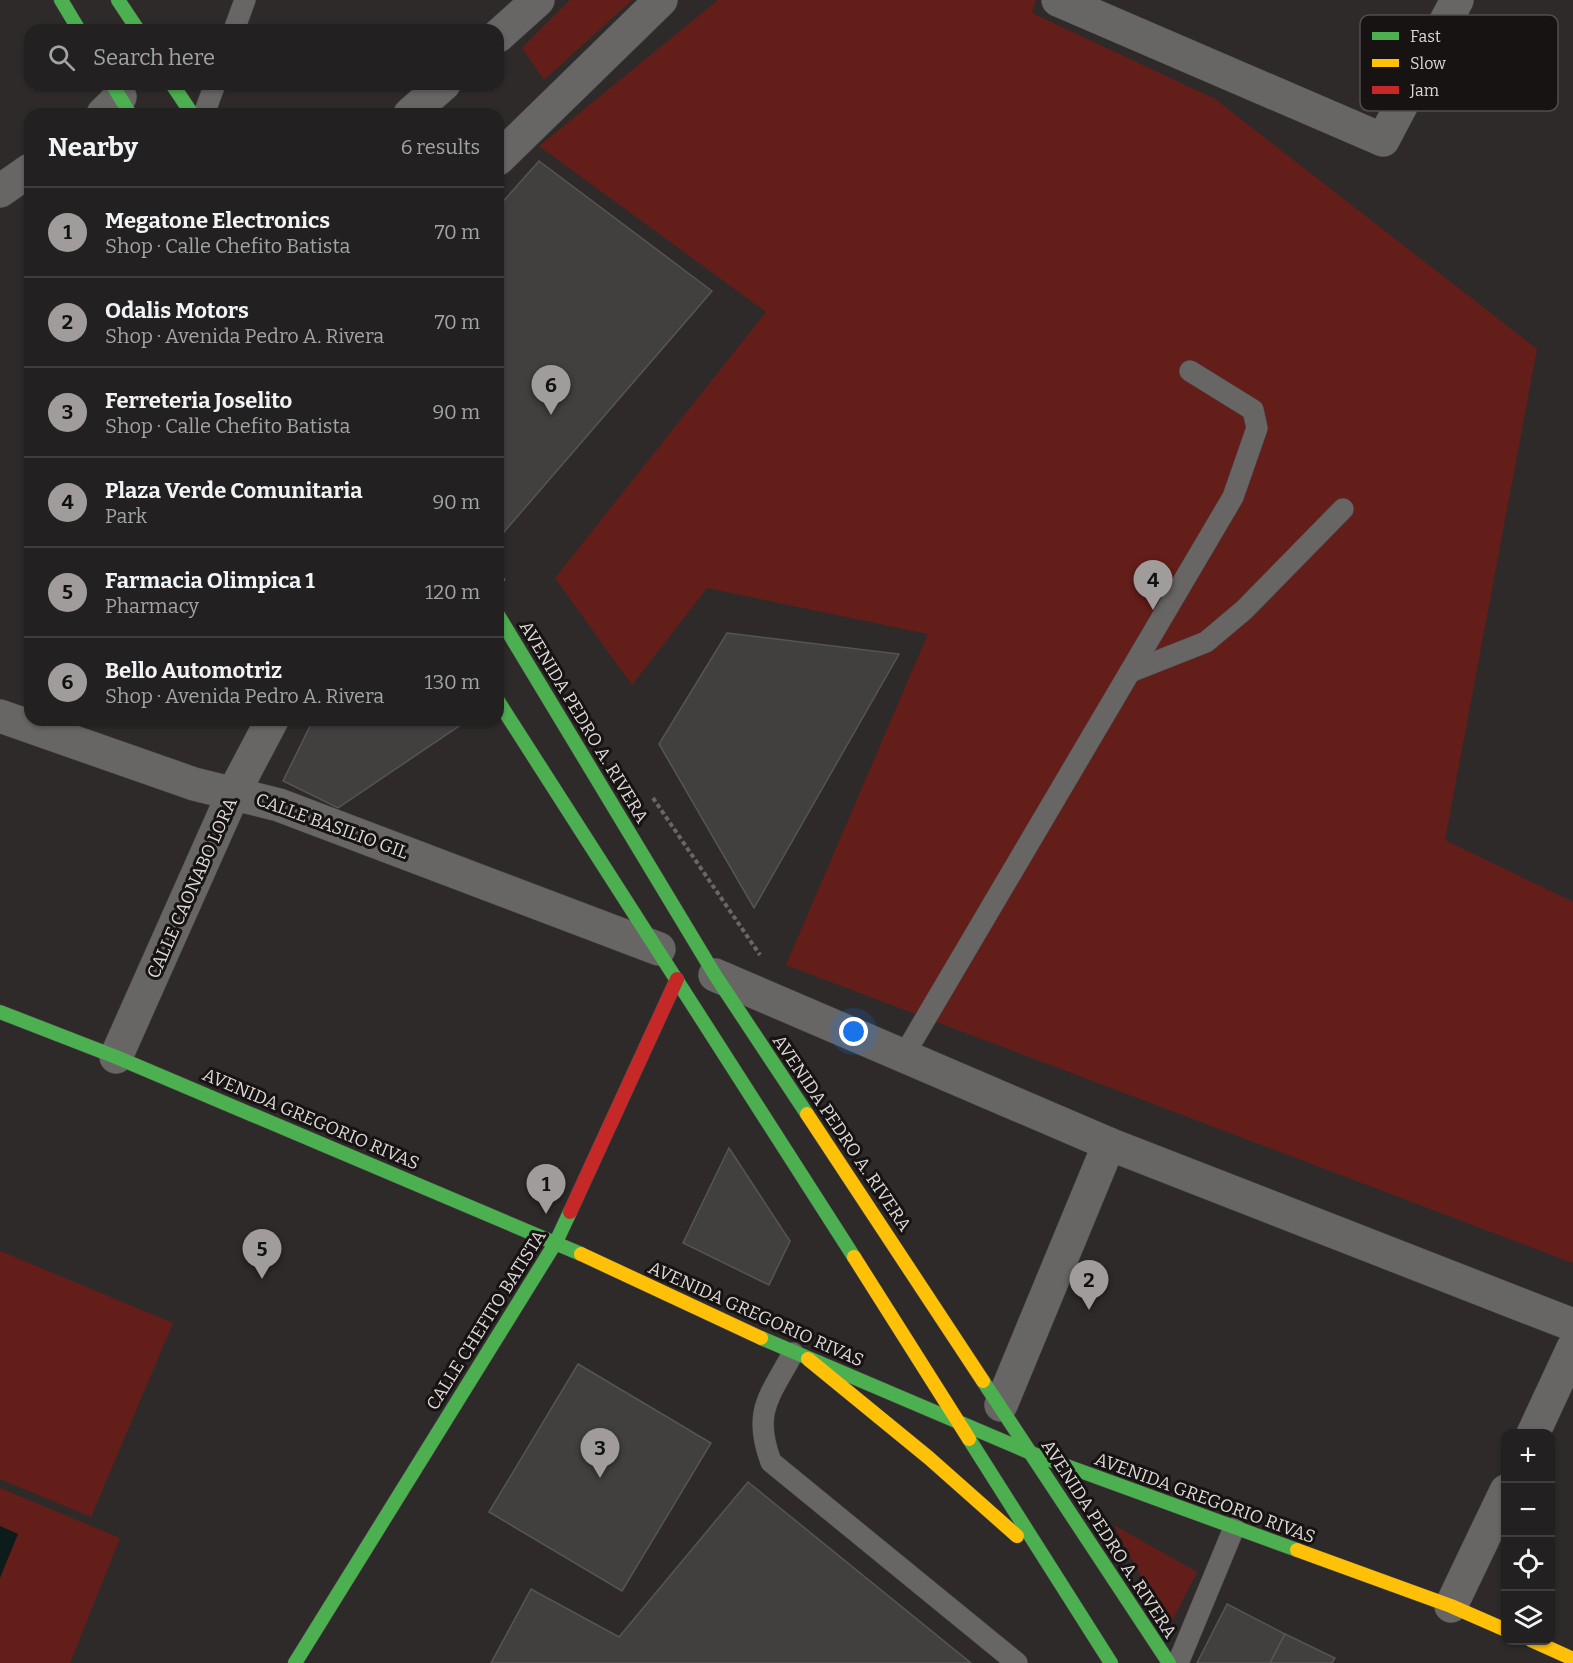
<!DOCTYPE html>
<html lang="en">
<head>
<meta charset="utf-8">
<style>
	body { margin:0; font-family:Bitter,serif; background:#2e2d2d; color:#f1f3f6 }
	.controls { position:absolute; right:18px; bottom:18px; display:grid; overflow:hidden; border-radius:12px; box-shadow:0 2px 4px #0004 }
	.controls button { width:54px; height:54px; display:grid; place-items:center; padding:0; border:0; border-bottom:2px solid #3f3e3e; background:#222020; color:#f1f3f6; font:30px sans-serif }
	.you { position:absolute; left:854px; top:1032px; width:21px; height:21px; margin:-15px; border:4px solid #fff; border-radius:50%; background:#1a73e8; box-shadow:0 0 0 9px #1a73e833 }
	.badge { display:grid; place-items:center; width:39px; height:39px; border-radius:50%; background:#a09c9b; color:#111; font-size:20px; font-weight:700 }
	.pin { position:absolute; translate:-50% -50px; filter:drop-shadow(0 2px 3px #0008) }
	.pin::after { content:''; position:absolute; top:32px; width:21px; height:18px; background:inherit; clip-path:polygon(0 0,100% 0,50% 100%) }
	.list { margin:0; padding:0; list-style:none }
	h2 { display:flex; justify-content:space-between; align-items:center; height:78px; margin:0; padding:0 24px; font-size:26px }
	h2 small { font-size:20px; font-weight:400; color:#a2a3a5 }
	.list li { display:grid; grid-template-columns:39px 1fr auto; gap:18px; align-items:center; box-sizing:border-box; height:90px; padding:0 24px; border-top:2px solid #3f3e3e }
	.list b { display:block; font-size:22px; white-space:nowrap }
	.list p { margin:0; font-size:20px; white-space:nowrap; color:#a2a3a5 }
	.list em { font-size:20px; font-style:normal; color:#a2a3a5 }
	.icon { flex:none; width:33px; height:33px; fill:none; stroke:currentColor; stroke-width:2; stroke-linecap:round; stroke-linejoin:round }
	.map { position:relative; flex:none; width:1573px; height:1663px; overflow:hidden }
	.search { position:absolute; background:#222020; box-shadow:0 2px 4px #0004; left:24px; top:24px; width:480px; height:66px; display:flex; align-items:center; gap:15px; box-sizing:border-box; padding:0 21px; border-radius:18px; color:#a2a3a5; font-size:22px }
	.panel { position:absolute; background:#222020; box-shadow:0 2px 4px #0004; left:24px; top:108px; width:480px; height:618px; border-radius:18px }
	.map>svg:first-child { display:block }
</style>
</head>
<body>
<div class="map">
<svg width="1573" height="1663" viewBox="0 0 1573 1663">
	<rect width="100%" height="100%" fill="#2e2a2a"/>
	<g fill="#641e19">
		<path d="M 570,0 L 632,0 L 544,80 L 522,48 Z"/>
		<path d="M 718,0 L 1036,0 L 1032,13 L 1215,99 L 1537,349 L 1445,840 L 1573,902 L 1573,1263 L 786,965 L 928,634 L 707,588 L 632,685 L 555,578 L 766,312 L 539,146 Z"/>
		<path d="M 0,1251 L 173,1323 L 91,1517 L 0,1479 Z"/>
		<path d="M 0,1488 L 120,1538 L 70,1663 L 0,1663 Z"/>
		<path d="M 1114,1525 L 1197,1572 L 1168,1629 Z"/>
	</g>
	<path fill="#0c1c1a" d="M 0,1526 L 18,1534 L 0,1578 Z"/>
	<g fill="#423f3f" stroke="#575454" stroke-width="1.5">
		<path d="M 539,161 L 712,291 L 498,539 L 498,207 Z"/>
		<path d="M 727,633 L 899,654 L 754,908 L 659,744 Z"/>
		<path d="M 313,720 L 459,720 L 462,724 L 338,808 L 283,781 Z"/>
		<path d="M 729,1148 L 790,1241 L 769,1285 L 683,1243 Z"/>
		<path d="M 578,1364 L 711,1443 L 622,1591 L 489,1512 Z"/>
		<path d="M 748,1482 L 971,1663 L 491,1663 L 531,1589 L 619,1637 Z"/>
		<path d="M 1227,1604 L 1285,1634 L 1270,1663 L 1197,1663 Z"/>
		<path d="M 1285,1634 L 1335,1658 L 1332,1663 L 1270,1663 Z"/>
	</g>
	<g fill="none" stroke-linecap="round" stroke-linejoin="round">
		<g stroke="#4a4746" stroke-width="22">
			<g id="lane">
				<path d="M 234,30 L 245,0"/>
				<path d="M 204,114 L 215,84"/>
				<path d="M 1130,672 L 1206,642 L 1244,610 L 1343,509"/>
				<path d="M 904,1055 L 1233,497 L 1257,428 L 1253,410 L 1190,371"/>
				<path d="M 793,1353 C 770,1396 752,1411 771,1462 L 1017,1663"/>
				<path d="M 1178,1663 L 1234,1528"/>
			</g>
		</g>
		<g stroke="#4a4746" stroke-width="34">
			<g id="street">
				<path d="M 1058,0 L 1383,140 L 1457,0"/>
				<path d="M 498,36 L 538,0"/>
				<path d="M 103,114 L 120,97"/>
				<path d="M 410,114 L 444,84"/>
				<path d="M 498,159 L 661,0"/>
				<path d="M 0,191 L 30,170"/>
				<path d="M 0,716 L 194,784 L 279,805 L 659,949"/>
				<path d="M 715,975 L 1109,1144 L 1573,1325"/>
				<path d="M 116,1057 L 234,792 L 272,720"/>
				<path d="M 1001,1405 L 1109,1144"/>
				<path d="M 1533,1434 L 1573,1348"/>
				<path d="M 1451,1606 L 1506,1491"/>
			</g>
		</g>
		<g stroke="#4a4746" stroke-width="15">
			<g id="fast">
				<path d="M 61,0 L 79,30"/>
				<path d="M 118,0 L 138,30"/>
				<path d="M 112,84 L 130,114"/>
				<path d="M 172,84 L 192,114"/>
				<path d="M 498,615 L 715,975 L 807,1114"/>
				<path d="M 498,701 L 854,1257"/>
				<path d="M 0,1012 L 116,1057 L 581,1254"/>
				<path d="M 761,1338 L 1031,1453 L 1297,1550"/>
				<path d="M 983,1381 L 1169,1663"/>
				<path d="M 969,1439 L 1111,1663"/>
				<path d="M 295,1663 L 556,1242 L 570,1212"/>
			</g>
		</g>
		<g stroke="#4a4746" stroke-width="15">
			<g id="slow">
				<path d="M 807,1114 L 983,1381"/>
				<path d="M 581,1254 L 761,1338"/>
				<path d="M 854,1257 L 969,1439"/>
				<path d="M 808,1359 L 929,1458 L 1017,1536"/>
				<path d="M 1297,1550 L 1451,1606 L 1506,1630"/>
				<path d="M 1531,1640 L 1573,1659"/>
			</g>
		</g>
		<g stroke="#4a4746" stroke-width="15">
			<path id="jam" d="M 570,1212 L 677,979"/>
		</g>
		<g stroke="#686666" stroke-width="4" stroke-dasharray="4.5 3" stroke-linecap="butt">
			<path d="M 498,572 L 504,581"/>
			<path d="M 653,798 L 760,955"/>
		</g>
		<use href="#lane" stroke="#686665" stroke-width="21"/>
		<use href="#street" stroke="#686665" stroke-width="33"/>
		<use href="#fast" stroke="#4caf50" stroke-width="14"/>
		<use href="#slow" stroke="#ffc107" stroke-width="14"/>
		<use href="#jam" stroke="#c62828" stroke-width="14"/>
	</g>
	<g text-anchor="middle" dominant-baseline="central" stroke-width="6" stroke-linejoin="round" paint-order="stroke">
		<g font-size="18" fill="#ddd9d8" stroke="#161312">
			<text transform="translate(584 722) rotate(59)">AVENIDA PEDRO A. RIVERA</text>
			<text transform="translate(332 826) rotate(20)">CALLE BASILIO GIL</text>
			<text transform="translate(192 888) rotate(-66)">CALLE CAONABO LORA</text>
			<text transform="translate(311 1119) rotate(23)">AVENIDA GREGORIO RIVAS</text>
			<text transform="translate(842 1133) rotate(56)">AVENIDA PEDRO A. RIVERA</text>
			<text transform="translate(756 1314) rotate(24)">AVENIDA GREGORIO RIVAS</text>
			<text transform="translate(486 1320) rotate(-58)">CALLE CHEFITO BATISTA</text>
			<text transform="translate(1205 1498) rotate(20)">AVENIDA GREGORIO RIVAS</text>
			<text transform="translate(1109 1539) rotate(57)">AVENIDA PEDRO A. RIVERA</text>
		</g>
	</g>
	<rect x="1360" y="15" width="198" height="96" rx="9" fill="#161312" stroke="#524e4d" stroke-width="1.5"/>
	<rect x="1372" y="32" width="27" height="8" fill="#4caf50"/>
	<rect x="1372" y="59" width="27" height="8" fill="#ffc107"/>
	<rect x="1372" y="86" width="27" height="8" fill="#c62828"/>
	<g font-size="16" fill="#ddd9d8">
		<text x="1410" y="42">Fast</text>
		<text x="1410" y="69">Slow</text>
		<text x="1410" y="96">Jam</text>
	</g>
</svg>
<div class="controls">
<button>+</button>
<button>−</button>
<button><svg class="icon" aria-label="locate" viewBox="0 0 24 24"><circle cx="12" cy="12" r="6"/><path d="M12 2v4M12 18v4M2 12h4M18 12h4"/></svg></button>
<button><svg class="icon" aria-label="layers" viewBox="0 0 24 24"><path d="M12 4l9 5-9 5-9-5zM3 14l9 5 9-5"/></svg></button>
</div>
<div class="you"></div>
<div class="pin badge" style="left:546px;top:1214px">1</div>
<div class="pin badge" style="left:1089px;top:1310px">2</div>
<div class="pin badge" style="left:600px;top:1478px">3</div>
<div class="pin badge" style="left:1153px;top:610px">4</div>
<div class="pin badge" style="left:262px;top:1279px">5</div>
<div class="pin badge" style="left:551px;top:415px">6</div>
<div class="search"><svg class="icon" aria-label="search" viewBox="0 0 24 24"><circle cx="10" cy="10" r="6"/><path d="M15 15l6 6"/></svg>Search here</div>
<section class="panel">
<h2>Nearby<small>6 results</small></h2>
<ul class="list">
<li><span class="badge">1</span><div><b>Megatone Electronics</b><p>Shop · Calle Chefito Batista</p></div><em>70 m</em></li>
<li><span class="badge">2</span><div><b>Odalis Motors</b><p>Shop · Avenida Pedro A. Rivera</p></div><em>70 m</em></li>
<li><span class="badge">3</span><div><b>Ferreteria Joselito</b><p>Shop · Calle Chefito Batista</p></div><em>90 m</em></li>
<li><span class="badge">4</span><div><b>Plaza Verde Comunitaria</b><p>Park</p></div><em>90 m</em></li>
<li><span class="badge">5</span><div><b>Farmacia Olimpica 1</b><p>Pharmacy</p></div><em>120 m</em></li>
<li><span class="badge">6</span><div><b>Bello Automotriz</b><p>Shop · Avenida Pedro A. Rivera</p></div><em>130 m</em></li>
</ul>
</section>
</div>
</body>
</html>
